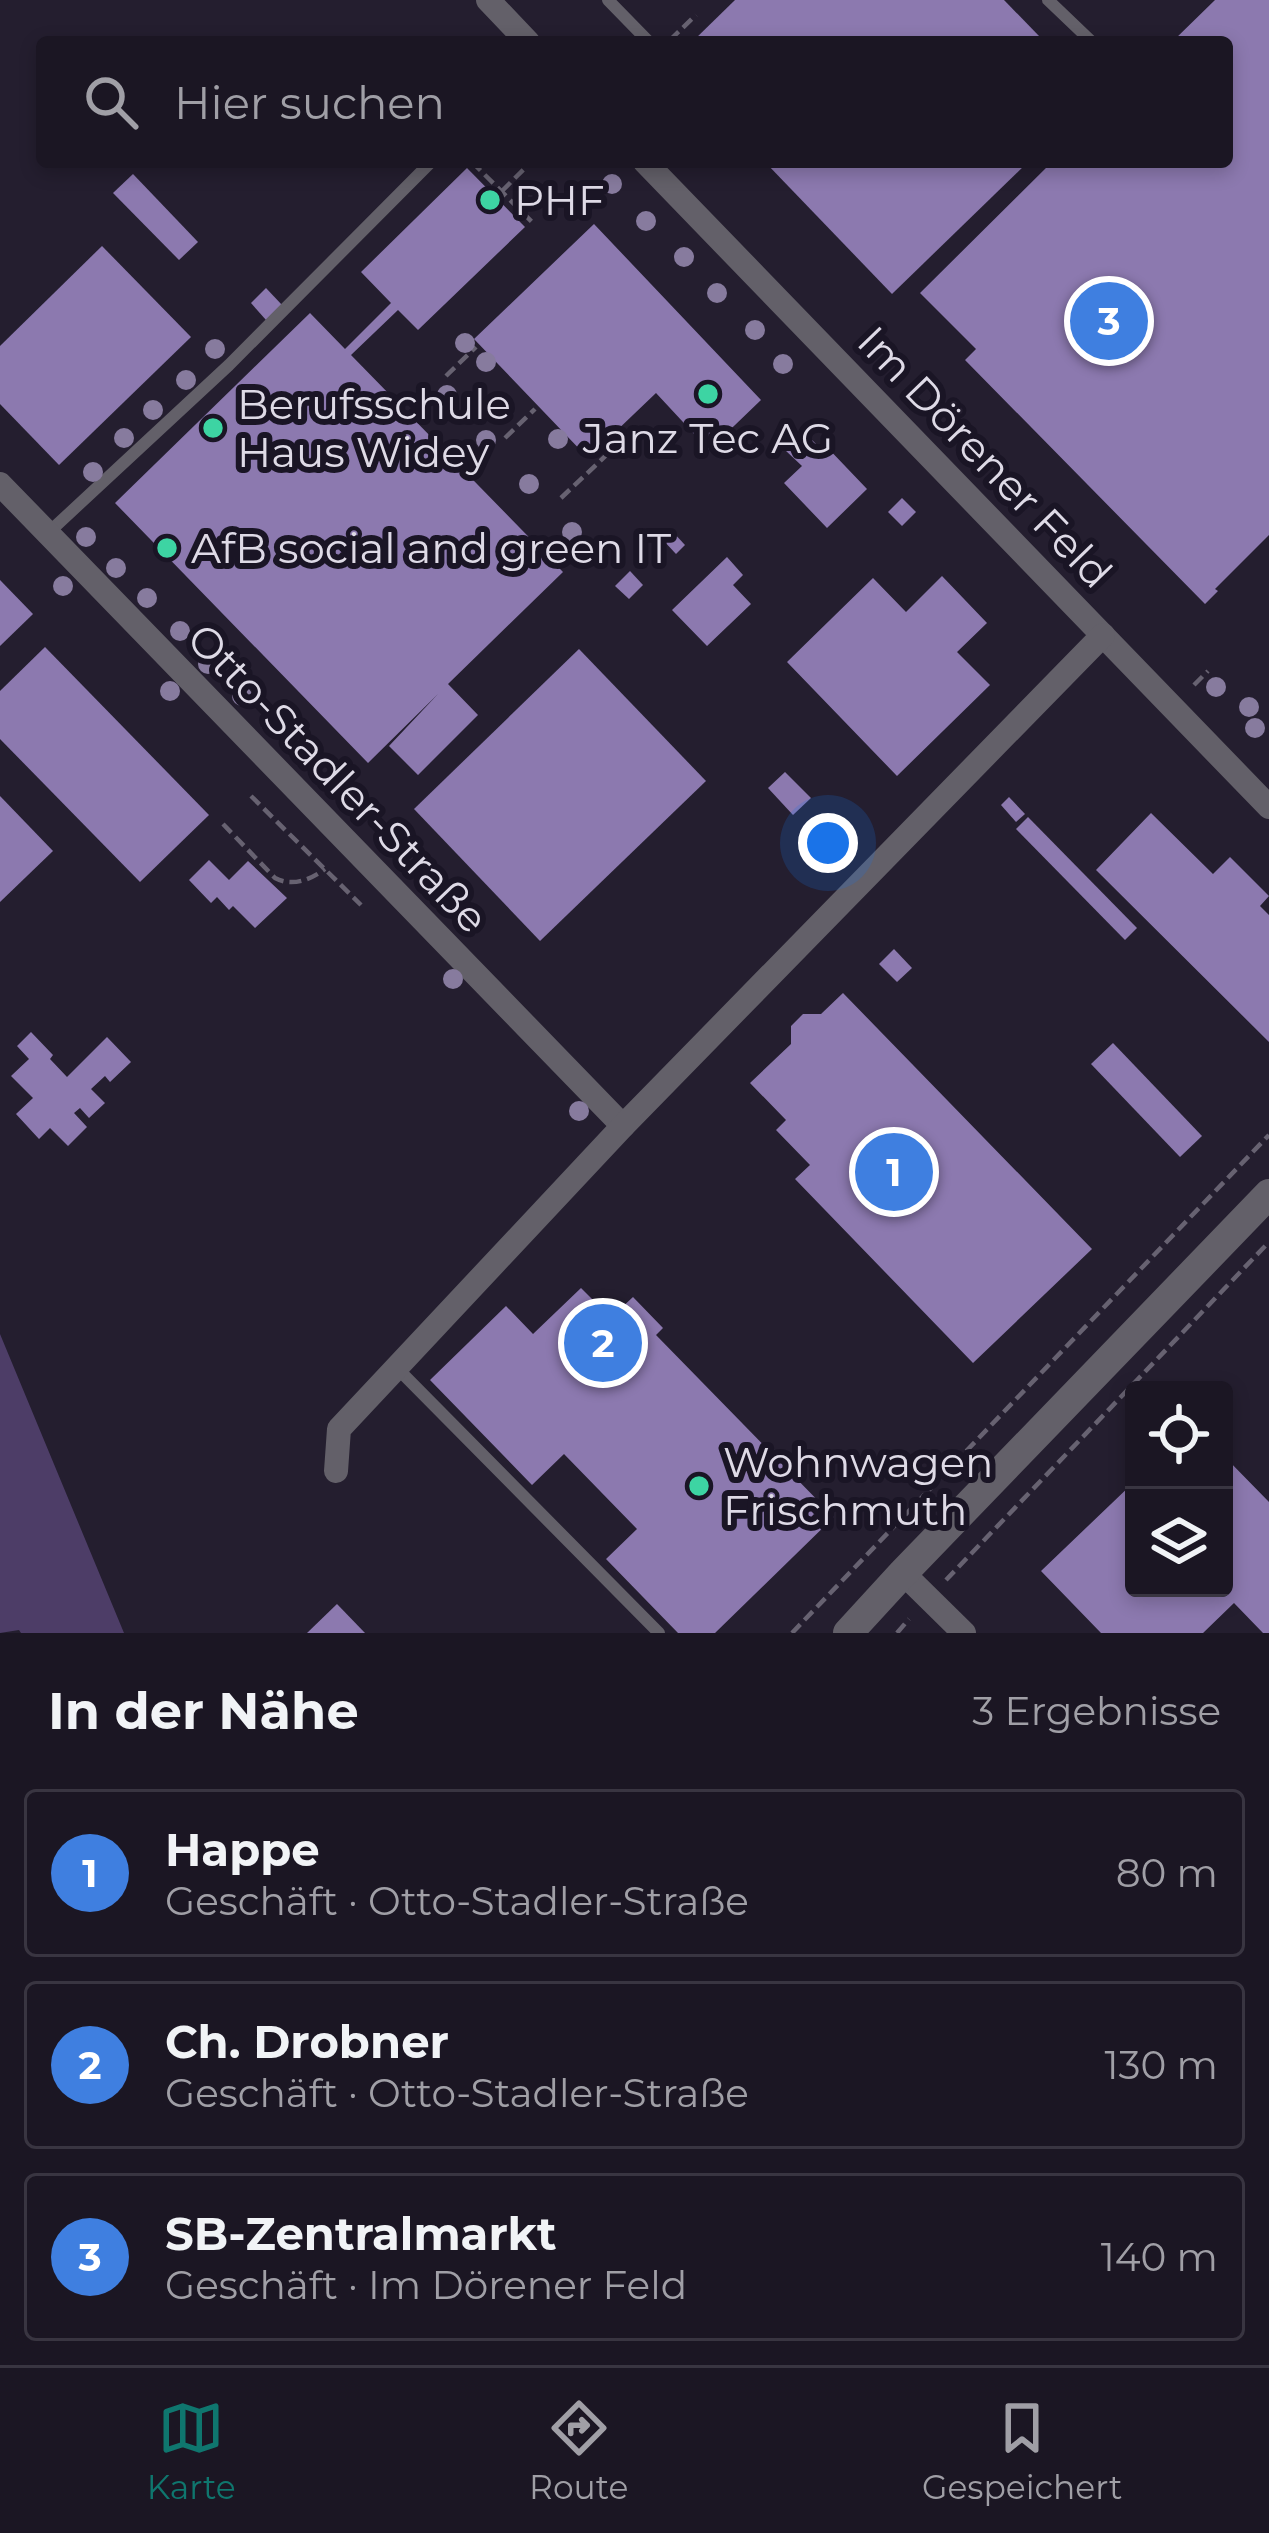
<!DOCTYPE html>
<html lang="de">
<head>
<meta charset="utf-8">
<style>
	body { margin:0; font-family:Montserrat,sans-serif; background:#282330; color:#f1f3f6 }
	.controls { position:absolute; right:36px; bottom:36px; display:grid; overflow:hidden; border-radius:12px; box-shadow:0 6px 18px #0003 }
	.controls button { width:108px; height:108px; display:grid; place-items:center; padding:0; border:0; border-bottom:3px solid #393541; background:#1b1623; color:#f1f3f6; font:60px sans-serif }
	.you { position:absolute; left:828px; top:843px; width:42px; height:42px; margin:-30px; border:9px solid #fff; border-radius:50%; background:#1a73e8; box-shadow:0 0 0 18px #1a73e833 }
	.badge { display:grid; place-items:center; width:78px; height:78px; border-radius:50%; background:#0f766e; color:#fff; font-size:39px; font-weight:700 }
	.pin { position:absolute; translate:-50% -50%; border:6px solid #fff; box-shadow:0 3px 12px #0006 }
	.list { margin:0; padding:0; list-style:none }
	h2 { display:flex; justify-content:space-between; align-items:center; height:156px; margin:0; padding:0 48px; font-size:51px }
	h2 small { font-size:39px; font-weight:400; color:#a09fa6 }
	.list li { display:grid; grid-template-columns:78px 1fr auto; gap:36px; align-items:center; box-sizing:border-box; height:168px; margin:0 24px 24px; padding:0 24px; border:3px solid #393541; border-radius:12px }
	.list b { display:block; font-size:45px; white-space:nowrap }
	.list p { margin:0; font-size:39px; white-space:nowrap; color:#a09fa6 }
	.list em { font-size:39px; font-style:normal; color:#a09fa6 }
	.icon { flex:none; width:66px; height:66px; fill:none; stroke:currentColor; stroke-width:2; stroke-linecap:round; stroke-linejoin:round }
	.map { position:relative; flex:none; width:1269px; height:1633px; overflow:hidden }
	.search { position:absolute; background:#1b1623; box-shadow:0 6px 18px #0003; left:36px; right:36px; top:36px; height:132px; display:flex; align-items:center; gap:30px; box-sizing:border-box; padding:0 42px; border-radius:12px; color:#a09fa6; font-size:45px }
	.sheet { height:732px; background:#1b1623 }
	nav { display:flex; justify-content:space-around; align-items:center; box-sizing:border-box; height:168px; border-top:3px solid #393541; background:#1b1623; font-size:33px; color:#a09fa6 }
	nav a { display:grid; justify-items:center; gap:6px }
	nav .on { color:#0f766e }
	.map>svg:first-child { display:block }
</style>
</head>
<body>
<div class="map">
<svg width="1269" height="1633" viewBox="0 0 1269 1633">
	<rect width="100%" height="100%" fill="#241e2f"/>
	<path fill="#4d3d67" d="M 0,1334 L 124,1633 L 21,1633 L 19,1630 L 0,1633 Z"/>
	<g fill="#8c79af">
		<path d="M 735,0 L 1004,0 L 1039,36 L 1032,42 L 692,42 Z"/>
		<path d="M 1215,0 L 1269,0 L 1269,535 L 1215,589 L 1218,591 L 1205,604 L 965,360 L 976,349 L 920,293 L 1052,162 L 1227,162 L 1227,42 L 1172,42 Z"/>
		<path d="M 765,162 L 1028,162 L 892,294 Z"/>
		<path d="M 467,168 L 525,227 L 418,330 L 398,310 L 351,355 L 563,572 L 448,684 L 478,715 L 418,775 L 389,746 L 438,694 L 368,763 L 115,503 L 310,313 L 345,349 L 391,303 L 361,272 Z"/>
		<path d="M 133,174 L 198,242 L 179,260 L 113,193 Z"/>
		<path d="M 594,224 L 761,400 L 709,450 L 656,393 L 588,458 L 474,339 Z"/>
		<path d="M 102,246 L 191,337 L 59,465 L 0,404 L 0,346 Z"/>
		<path d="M 266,288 L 282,305 L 266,320 L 251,303 Z"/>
		<path d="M 804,432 L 820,448 L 824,444 L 867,489 L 827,528 L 784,483 L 802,466 L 785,450 Z"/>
		<path d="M 902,498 L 916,512 L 902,526 L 888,512 Z"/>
		<path d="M 672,531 L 685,545 L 676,554 L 663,540 Z"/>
		<path d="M 727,557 L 743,575 L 733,585 L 751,604 L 707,646 L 672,610 Z"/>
		<path d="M 630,571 L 643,585 L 629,599 L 615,586 Z"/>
		<path d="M 942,576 L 987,623 L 957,652 L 990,685 L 897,776 L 787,662 L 873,578 L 906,612 Z"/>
		<path d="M 0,580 L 33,614 L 0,646 Z"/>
		<path d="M 45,647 L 209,815 L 140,882 L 0,739 L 0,691 Z"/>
		<path d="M 579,649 L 706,781 L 540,941 L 414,809 Z"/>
		<path d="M 785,772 L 811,798 L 793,815 L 768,788 Z"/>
		<path d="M 0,796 L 53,851 L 0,902 Z"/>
		<path d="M 1009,797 L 1025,814 L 1016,822 L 1001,805 Z"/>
		<path d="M 1151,813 L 1213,874 L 1230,857 L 1269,896 L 1260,906 L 1269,915 L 1269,1042 L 1096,870 Z"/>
		<path d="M 817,817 L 834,835 L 824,845 L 806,828 Z"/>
		<path d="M 1028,817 L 1137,928 L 1125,940 L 1016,829 Z"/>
		<path d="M 209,860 L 229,880 L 248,861 L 287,898 L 255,928 L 233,906 L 229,910 L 217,897 L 211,903 L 189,880 Z"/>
		<path d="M 894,949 L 912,968 L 897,982 L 879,964 Z"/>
		<path d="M 843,993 L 1092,1249 L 973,1363 L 795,1179 L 810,1165 L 776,1130 L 786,1120 L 750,1083 L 791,1044 L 791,1026 L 803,1014 L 821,1014 Z"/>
		<path d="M 31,1032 L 53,1055 L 50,1059 L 67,1077 L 107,1037 L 131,1062 L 110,1082 L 105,1076 L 91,1089 L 105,1103 L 89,1118 L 80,1108 L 74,1113 L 87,1127 L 68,1146 L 50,1128 L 39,1139 L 16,1114 L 33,1098 L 11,1076 L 29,1059 L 17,1046 Z"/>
		<path d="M 1113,1043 L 1202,1136 L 1180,1157 L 1091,1064 Z"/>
		<path d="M 581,1288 L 597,1304 L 588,1312 L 602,1326 L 633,1297 L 663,1328 L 656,1335 L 834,1517 L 715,1633 L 678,1633 L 606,1559 L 637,1529 L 564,1454 L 532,1485 L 430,1380 L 506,1306 L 533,1334 Z"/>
		<path d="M 1224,1456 L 1269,1502 L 1269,1633 L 1263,1633 L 1234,1603 L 1203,1633 L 1101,1633 L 1041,1571 L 1134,1482 L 1134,1588 L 1224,1588 Z"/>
		<path d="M 337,1604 L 365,1633 L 307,1633 Z"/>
	</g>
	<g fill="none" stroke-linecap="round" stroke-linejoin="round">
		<g stroke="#676271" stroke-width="4.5" stroke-dasharray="12 6" stroke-linecap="butt">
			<path d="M 670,40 L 696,15"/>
			<path d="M 472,162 L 534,224"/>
			<path d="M 502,191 L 531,162"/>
			<path d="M 446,376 L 476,347"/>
			<path d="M 505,438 L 535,409"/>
			<path d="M 561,498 L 615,447"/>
			<path d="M 1194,685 L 1208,671"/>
			<path d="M 251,796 L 361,905"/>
			<path d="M 223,824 L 275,878 C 292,887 310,880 325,869"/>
			<path d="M 946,1580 L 1269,1242"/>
			<path d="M 792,1633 L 1269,1135"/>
			<path d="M 897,1633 L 909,1619"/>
		</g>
		<g stroke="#636069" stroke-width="12">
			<path d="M 608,0 L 649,42"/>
			<path d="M 1048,0 L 1092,42"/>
			<path d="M 47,534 L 229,365 L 431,162"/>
			<path d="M 397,1368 L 659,1633"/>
		</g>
		<g stroke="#636069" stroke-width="24">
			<path d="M 488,0 L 528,42"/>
			<path d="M 645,162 L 1269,807"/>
			<path d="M 0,484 L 623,1126"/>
			<path d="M 336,1471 L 339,1429 L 623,1126 L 1103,635"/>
			<path d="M 903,1573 L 964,1633"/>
		</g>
		<path stroke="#636069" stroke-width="30" d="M 848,1633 L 903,1573 L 1269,1194"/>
	</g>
	<g fill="#877b9e">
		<circle cx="612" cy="184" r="10"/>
		<circle cx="548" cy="198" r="10"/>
		<circle cx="646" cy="221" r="10"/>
		<circle cx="684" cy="257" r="10"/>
		<circle cx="717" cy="293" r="10"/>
		<circle cx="755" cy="330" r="10"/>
		<circle cx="465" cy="343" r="10"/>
		<circle cx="215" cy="349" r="10"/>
		<circle cx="486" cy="362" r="10"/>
		<circle cx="783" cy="364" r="10"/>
		<circle cx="186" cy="380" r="10"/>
		<circle cx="447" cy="395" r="10"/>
		<circle cx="153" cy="410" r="10"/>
		<circle cx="124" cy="438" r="10"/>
		<circle cx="558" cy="439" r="10"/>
		<circle cx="486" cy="440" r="10"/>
		<circle cx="93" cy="472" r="10"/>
		<circle cx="529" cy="484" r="10"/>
		<circle cx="572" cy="532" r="10"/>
		<circle cx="86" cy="537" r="10"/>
		<circle cx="116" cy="568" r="10"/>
		<circle cx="63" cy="586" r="10"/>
		<circle cx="147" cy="598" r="10"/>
		<circle cx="180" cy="631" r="10"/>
		<circle cx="208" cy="664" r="10"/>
		<circle cx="1216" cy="687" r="10"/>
		<circle cx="170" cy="691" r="10"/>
		<circle cx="242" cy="696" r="10"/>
		<circle cx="1249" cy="707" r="10"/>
		<circle cx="271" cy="724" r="10"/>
		<circle cx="1255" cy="728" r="10"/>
		<circle cx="453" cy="979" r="10"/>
		<circle cx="579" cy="1111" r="10"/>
	</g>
	<g fill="#3dd4a3" stroke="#1a1525" stroke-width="4.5">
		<circle cx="490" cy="200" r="12"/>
		<circle cx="708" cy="394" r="12"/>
		<circle cx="213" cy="428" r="12"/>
		<circle cx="167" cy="548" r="12"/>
		<circle cx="699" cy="1486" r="12"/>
	</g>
	<g text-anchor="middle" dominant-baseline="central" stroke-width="12" stroke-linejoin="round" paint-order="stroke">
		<g font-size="42" fill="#dedae6" stroke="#1a1525" text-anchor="start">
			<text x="514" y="200">PHF</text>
			<text x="237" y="404">Berufsschule<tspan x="237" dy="48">Haus Widey</tspan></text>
			<text x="708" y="438" text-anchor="middle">Janz Tec AG</text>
			<text x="191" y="548">AfB social and green IT</text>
			<text x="723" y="1462">Wohnwagen<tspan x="723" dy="48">Frischmuth</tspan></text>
		</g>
		<g font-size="42" fill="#dedae6" stroke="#1a1525">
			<text transform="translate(985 457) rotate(46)">Im Dörener Feld</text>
			<text transform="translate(338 778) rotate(46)">Otto-Stadler-Straße</text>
		</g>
	</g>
</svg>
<div class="controls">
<button><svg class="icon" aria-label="locate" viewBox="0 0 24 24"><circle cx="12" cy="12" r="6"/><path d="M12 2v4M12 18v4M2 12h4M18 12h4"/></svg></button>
<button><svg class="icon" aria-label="layers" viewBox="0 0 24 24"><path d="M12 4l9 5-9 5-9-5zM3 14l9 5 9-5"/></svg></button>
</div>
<div class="you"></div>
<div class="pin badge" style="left:894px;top:1172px;background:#3f7fe0">1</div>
<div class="pin badge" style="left:603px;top:1343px;background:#3f7fe0">2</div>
<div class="pin badge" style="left:1109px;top:321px;background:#3f7fe0">3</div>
<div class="search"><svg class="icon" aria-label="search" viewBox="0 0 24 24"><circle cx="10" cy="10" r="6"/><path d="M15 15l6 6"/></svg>Hier suchen</div>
</div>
<section class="sheet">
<h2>In der Nähe<small>3 Ergebnisse</small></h2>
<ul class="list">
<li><span class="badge" style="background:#3f7fe0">1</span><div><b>Happe</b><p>Geschäft · Otto-Stadler-Straße</p></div><em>80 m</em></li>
<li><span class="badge" style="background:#3f7fe0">2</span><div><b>Ch. Drobner</b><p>Geschäft · Otto-Stadler-Straße</p></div><em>130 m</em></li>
<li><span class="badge" style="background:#3f7fe0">3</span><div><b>SB-Zentralmarkt</b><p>Geschäft · Im Dörener Feld</p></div><em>140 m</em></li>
</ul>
</section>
<nav>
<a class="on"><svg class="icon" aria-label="map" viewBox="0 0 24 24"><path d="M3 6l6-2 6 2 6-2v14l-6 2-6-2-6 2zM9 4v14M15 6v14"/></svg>Karte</a>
<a><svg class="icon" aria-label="directions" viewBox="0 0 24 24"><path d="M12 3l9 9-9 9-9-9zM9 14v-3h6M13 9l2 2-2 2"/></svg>Route</a>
<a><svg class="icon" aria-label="saved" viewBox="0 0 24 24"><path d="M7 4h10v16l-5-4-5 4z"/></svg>Gespeichert</a>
</nav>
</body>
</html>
